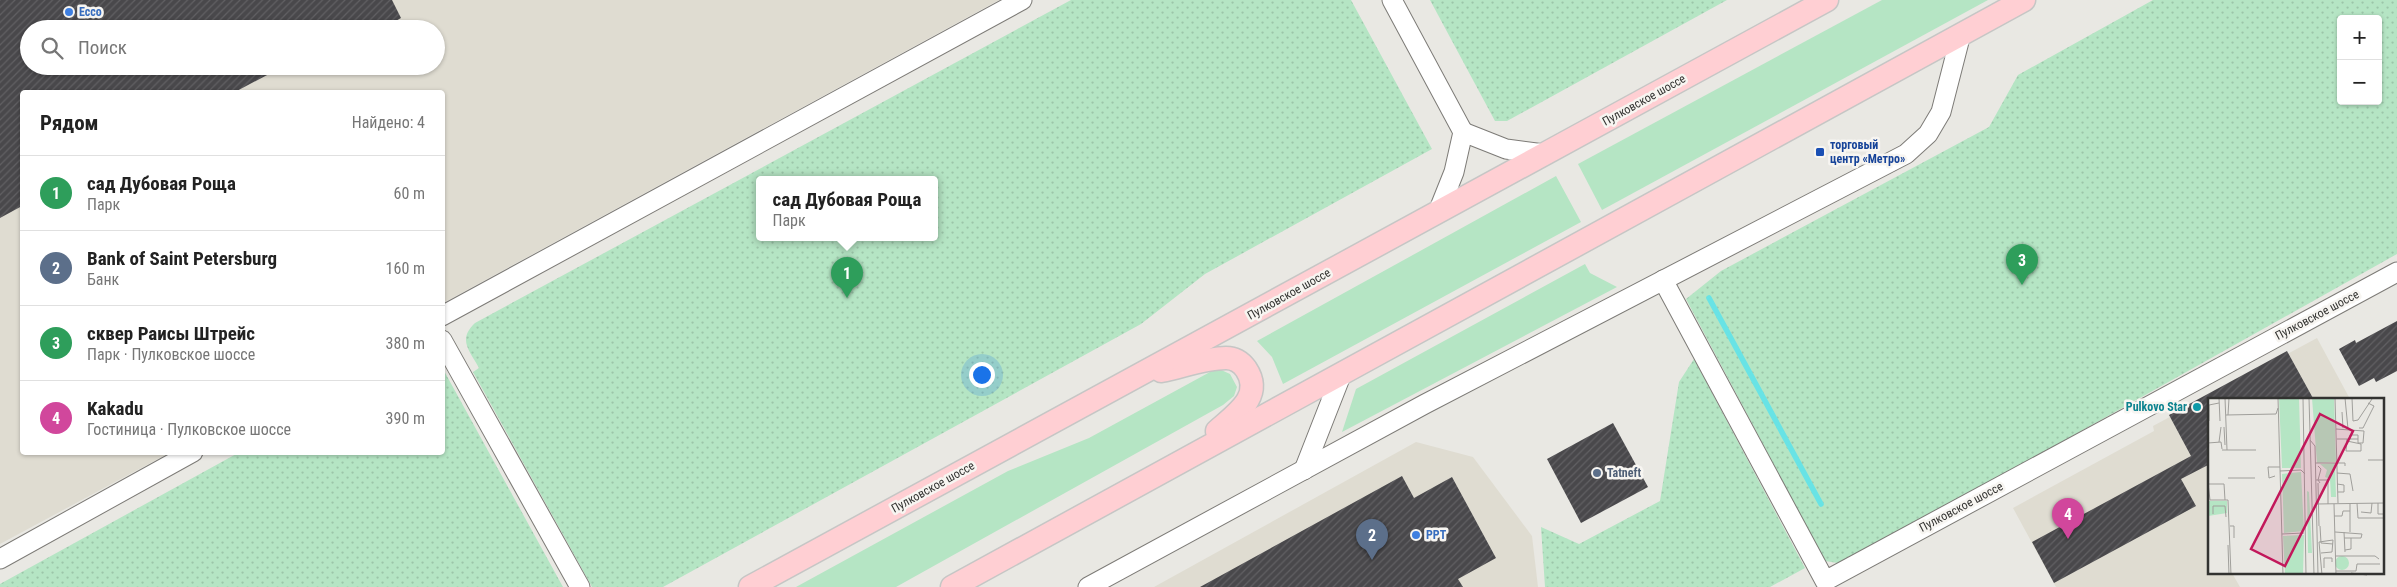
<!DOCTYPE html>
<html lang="ru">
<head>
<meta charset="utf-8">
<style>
	body { margin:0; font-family:"Roboto Condensed",sans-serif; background:#f2f2f2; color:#222 }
	.controls { position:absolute; right:15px; top:15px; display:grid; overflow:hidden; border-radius:5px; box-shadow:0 1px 4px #0004 }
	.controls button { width:45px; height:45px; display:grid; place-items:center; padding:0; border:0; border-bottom:1px solid #e0e0e0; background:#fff; color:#222; font:25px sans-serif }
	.you { position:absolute; left:981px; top:374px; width:18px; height:18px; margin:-12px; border:4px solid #fff; border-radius:50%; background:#1a73e8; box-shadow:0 0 0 8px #1a73e833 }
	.badge { display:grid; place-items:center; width:32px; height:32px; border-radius:50%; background:#0f766e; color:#fff; font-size:16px; font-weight:700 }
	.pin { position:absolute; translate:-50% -41px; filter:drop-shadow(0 1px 2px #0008) }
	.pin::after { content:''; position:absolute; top:26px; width:18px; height:15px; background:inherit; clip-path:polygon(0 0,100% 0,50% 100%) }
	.popup { position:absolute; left:756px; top:176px; width:182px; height:65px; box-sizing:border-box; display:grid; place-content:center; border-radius:5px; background:#fff; filter:drop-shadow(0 1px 4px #0005); font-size:16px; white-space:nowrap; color:#767676 }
	.popup b { font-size:19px; color:#222 }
	.popup::after { content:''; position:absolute; left:50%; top:100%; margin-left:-10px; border:10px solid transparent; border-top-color:#fff }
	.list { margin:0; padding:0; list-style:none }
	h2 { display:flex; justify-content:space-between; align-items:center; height:65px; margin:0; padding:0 20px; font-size:21px }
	h2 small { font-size:16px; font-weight:400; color:#767676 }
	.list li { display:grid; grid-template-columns:32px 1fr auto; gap:15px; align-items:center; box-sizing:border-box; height:75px; padding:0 20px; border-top:1px solid #e0e0e0 }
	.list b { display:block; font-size:19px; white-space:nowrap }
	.list p { margin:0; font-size:16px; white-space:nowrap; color:#767676 }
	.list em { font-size:16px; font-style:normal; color:#767676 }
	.icon { flex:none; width:28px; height:28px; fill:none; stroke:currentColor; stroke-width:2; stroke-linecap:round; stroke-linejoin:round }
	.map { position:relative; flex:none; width:2397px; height:587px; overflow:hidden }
	.search { position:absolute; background:#fff; box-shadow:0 1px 4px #0004; left:20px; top:20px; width:425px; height:55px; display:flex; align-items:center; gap:12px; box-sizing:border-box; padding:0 18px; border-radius:28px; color:#767676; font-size:19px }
	.panel { position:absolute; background:#fff; box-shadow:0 1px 4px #0004; left:20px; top:90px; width:425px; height:365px; border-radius:5px }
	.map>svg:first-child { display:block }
</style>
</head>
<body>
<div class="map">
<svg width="2397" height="587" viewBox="0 0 2397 587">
	<defs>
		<pattern id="park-dots" width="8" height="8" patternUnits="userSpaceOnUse" patternTransform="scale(1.25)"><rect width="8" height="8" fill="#b5e5c4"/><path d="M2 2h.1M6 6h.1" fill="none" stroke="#9cc5a9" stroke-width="1.8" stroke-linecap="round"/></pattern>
		<pattern id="building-hatch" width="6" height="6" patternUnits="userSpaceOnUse" patternTransform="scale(1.25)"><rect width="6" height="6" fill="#49484b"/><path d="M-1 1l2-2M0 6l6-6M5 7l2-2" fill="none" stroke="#616063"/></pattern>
	</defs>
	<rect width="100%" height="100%" fill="#e9e8e3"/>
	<g fill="#dfdcd1" fill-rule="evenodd">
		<path d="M 0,0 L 999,0 L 443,303 L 442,92 L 22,92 L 22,452 L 169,453 L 0,544 ZM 29,29 L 436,29 L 436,66 L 29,66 Z"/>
		<path d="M 2317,338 L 2350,399 L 2210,400 L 2210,573 L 2232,573 L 2240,587 L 2056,587 L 2013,508 L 2154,431 L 2153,426 Z"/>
		<path d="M 1416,442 L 1473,457 L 1532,536 L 1538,587 L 1154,587 Z"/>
	</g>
	<g fill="#b5e5c4">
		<path d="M 1882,0 L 1988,0 L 1602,210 L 1578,164 Z"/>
		<path d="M 1556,176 L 1581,222 L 1283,384 L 1272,357 L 1257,341 Z"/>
		<path d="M 1585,264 L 1590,273 L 1617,287 L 1342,432 L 1356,389 Z"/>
		<path d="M 1219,369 L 1230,374 L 1237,387 L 1234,396 L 1223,405 L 896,587 L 796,587 L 1008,471 L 1089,438 L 1210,372 Z"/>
	</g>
	<g fill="url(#park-dots)" fill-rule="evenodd">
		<path d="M 1071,0 L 1351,0 L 1432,149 L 1205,274 L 1141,324 L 663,587 L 592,587 L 473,372 L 479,368 C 470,351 457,340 475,323 ZM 760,179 L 934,179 L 934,237 L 760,237 Z"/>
		<path d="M 1430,0 L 1727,0 L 1507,121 L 1495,121 Z"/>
		<path d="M 2153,0 L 2397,0 L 2397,254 L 1844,564 L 1825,561 L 1686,299 L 1721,271 L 1989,127 L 2018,75 ZM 2341,19 L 2378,19 L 2378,101 L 2341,101 Z"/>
		<path d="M 1694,359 L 1805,568 L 1770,587 L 1545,587 L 1541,527 L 1579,544 L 1660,501 L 1679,382 Z"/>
		<path d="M 443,369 L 563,587 L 0,587 L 0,584 L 238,453 L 442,452 Z"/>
	</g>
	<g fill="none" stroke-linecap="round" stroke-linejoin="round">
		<path stroke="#68e3e5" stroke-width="5.5" d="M 1709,298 L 1821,504"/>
	</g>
	<g fill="url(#building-hatch)">
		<path d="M 0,0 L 392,0 L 401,18 L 382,29 L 29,29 L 29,66 L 284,66 L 235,92 L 22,92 L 22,206 L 0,218 Z"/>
		<path d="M 2397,321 L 2397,371 L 2376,382 L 2374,378 L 2359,386 L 2339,349 L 2355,340 L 2356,343 Z"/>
		<path d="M 2287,351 L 2314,400 L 2210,400 L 2210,464 L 2181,479 L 2196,506 L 2054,583 L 2032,542 L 2191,456 L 2169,415 Z"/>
		<path d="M 1613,423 L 1648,487 L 1581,523 L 1547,459 Z"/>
		<path d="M 1402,476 L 1414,498 L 1452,477 L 1496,558 L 1458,579 L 1463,587 L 1200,587 Z"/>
	</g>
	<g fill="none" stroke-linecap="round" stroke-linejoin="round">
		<g stroke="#7d7b77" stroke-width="21">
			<g id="minor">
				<path d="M 1392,0 L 1463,132 L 1454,172 L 1438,212"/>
				<path d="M 1463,132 L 1506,149 L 1544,154"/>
				<path d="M 1663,280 L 1825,581 L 2397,272"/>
				<path d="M 442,316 L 1022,0"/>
				<path d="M 442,340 L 580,587"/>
				<path d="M 1304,470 L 1342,373"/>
				<path d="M 0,559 L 193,452"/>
				<path d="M 1088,587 L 1425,404 L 1906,154 L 1928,134 L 1941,112 L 1961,34"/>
			</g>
		</g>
		<g stroke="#c6c6c5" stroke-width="25">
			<g id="major">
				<path d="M 1161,371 C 1182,367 1205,358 1226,358 C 1234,358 1241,362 1246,369 C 1264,396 1236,414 1217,431"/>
				<path d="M 750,587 L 1827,0"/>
				<path d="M 952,587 L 2024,0"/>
			</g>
		</g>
		<use href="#minor" stroke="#fff" stroke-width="19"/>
		<use href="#major" stroke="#ffcfd3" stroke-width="22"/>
	</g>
	<g fill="#3f7fe0" stroke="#f7f5f1" stroke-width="2">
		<circle cx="69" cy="12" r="5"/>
		<circle cx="1416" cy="535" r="5"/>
	</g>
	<rect fill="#1a4fb4" stroke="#f7f5f1" stroke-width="2" x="1815" y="147" width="10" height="10" rx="2.5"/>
	<circle fill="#0f9aa8" stroke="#f7f5f1" stroke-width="2" cx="2197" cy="407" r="5"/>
	<circle fill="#5c6f8a" stroke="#f7f5f1" stroke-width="2" cx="1597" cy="473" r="5"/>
	<g text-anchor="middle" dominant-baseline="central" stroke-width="5" stroke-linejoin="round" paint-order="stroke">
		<g font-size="12" font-weight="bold" fill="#366cbe" stroke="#f7f5f1" text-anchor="start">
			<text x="79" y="12">Ecco</text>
			<text x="1426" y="535">РРТ</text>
		</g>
		<g font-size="12" fill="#323230" stroke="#f7f5f1">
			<text transform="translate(1644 100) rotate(-29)">Пулковское шоссе</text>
			<text transform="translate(1289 294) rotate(-29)">Пулковское шоссе</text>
			<text transform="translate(2317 315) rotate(-28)">Пулковское шоссе</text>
			<text transform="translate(933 487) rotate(-29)">Пулковское шоссе</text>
			<text transform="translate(1961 507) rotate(-28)">Пулковское шоссе</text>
		</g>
		<g font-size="12" font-weight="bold" fill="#164399" stroke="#f7f5f1" text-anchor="start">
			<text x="1830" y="145">торговый<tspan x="1830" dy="14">центр «Метро»</tspan></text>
		</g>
		<g font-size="12" font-weight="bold" fill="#0d838f" stroke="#f7f5f1" text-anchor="end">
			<text x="2187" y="407">Pulkovo Star</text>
		</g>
		<g font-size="12" font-weight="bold" fill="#4e5e75" stroke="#f7f5f1" text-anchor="start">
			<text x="1607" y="473">Tatneft</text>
		</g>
	</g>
	<g transform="translate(2208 398)">
		<rect width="176" height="176" fill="#e9e8e3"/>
		<path d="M 99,93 L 101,94 L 104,155 L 100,155 ZM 0,103 L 19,103 L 19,115 L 0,118 ZM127 165a7 7 0 1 1 14 0a7 7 0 1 1-14 0Z" fill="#b5e5c4"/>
		<path d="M 71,0 L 91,0 L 93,70 L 74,70 ZM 104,0 L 126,0 L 128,64 L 109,65 ZM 127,65 L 128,99 L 123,99 L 122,81 L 117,79 L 119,72 L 112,66 ZM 93,74 L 96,133 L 76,135 L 74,76 ZM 96,137 L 95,176 L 77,176 L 75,138 Z" fill="#b5e5c4"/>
		<path fill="none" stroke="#a09f9b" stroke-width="1" d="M 11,0 L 12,23M 17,0 L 19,52M 70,0 L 75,177M 95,0 L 98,177M 101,0 L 106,177M 127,0 L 130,105M 137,0 L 140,31M 144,0 L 145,23 L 150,22 L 164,1M 134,14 L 135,30M 18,17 L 68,16 L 70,10M 20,17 L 21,0M 1,23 L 1,7 L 11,5M 16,29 L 17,47M 151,30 L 155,30 L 166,8 L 160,5M 128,31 L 156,33 L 155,45 L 150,45 L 150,37 L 142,37 L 142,41M 129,41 L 150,41M 139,41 L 138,53 L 153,53 L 153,46 L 139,43M 102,42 L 107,48 L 110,177M 11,44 L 13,29M 0,45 L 13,44 L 14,51M 14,52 L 48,52M 160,62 L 177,62M 107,65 L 137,65 L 137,68M 110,68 L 113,71 L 110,82 L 112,85M 72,73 L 93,72 L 97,76M 129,75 L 142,76 L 145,93M 67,78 L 61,80 L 60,69 L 72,69M 20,80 L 47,80M 108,82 L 120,82 L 120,106M 0,85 L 2,102 L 20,102 L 23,177M 110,85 L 111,128M 1,86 L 16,86 L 17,102M 129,86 L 136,87 L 136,94 L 130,94M 149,105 L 150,120 L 177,120M 170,105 L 170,116 L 177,116M 108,106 L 177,105M 126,106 L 128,177M 153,114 L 163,115 L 164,105M 5,116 L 5,108 L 17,108 L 18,119M 126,118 L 134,118 L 135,113 L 142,113M 22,128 L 26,128 L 26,140M 112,128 L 113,145 L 125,146M 127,134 L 154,136 L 153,140 L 143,140M 136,134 L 137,154M 142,134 L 142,106M 74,136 L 96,135M 136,140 L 143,140 L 143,151 L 137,152M 111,144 L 125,142 L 124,154 L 113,155M 111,144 L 114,177M 20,147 L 21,177M 128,158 L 167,158 L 171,161M 116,170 L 116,160 L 124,160 L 124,164M 128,173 L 148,173 L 149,166 L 172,166M 143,175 L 159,177"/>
		<path fill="#c2185b" fill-opacity="0.15" stroke="#c2185b" stroke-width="2.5" d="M 112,16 L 145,33 L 77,168 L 43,151 Z"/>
		<rect width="176" height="176" fill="none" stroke="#323230" stroke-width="2.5"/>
	</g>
</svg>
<div class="controls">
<button>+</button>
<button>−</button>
</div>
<div class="you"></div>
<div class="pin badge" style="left:847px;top:298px;background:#2e9e5b">1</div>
<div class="popup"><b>сад Дубовая Роща</b>Парк</div>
<div class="pin badge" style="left:1372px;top:560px;background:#5c6f8a">2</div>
<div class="pin badge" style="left:2022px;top:285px;background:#2e9e5b">3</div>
<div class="pin badge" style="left:2068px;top:539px;background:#d1479c">4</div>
<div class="search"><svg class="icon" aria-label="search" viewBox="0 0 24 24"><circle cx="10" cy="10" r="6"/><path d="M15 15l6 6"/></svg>Поиск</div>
<section class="panel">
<h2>Рядом<small>Найдено: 4</small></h2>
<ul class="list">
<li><span class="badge" style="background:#2e9e5b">1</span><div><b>сад Дубовая Роща</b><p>Парк</p></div><em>60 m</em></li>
<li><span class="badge" style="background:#5c6f8a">2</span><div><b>Bank of Saint Petersburg</b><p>Банк</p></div><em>160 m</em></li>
<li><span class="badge" style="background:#2e9e5b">3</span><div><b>сквер Раисы Штрейс</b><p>Парк · Пулковское шоссе</p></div><em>380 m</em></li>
<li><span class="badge" style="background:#d1479c">4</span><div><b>Kakadu</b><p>Гостиница · Пулковское шоссе</p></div><em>390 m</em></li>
</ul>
</section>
</div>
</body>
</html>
